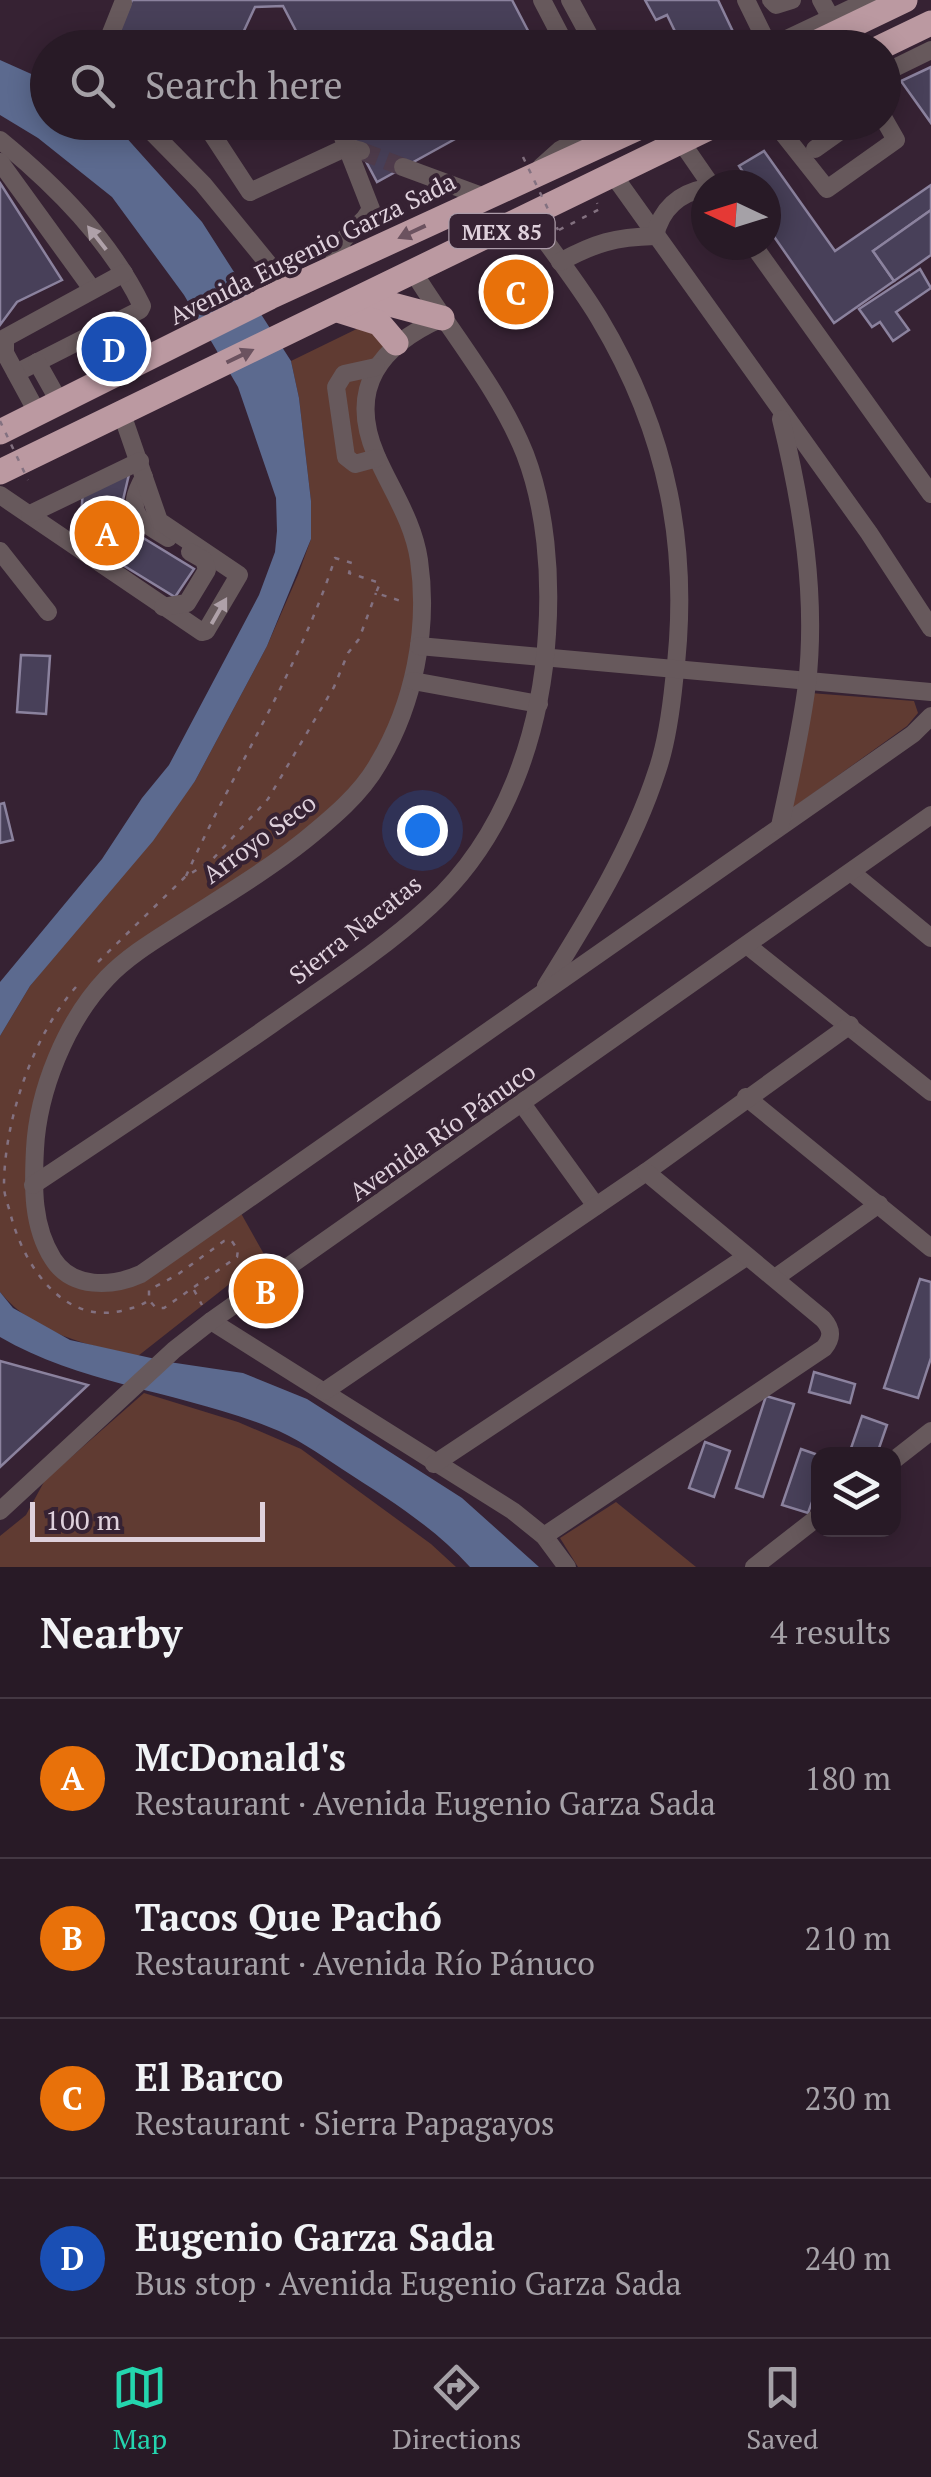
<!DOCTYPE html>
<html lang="en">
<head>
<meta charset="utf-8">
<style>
	body { margin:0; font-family:"PT Serif",serif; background:#30232e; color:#f1f3f6 }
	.controls { position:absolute; right:30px; bottom:30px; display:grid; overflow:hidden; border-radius:20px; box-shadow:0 5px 25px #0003 }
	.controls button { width:90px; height:90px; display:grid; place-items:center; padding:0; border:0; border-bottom:2px solid #443843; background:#281a26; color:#f1f3f6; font:50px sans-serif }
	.compass { position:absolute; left:691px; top:170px; width:90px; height:90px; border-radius:50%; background:#281a26; box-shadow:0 5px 25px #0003; rotate:274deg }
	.scale { position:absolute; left:30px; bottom:25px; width:235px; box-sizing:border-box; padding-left:10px; border:5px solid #dfd1dc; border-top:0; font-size:28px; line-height:35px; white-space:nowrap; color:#dfd1dc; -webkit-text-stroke:8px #362233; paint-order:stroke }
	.you { position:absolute; left:422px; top:830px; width:35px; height:35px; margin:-25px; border:8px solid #fff; border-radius:50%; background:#1a73e8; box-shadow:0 0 0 15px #1a73e833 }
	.badge { display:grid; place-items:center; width:65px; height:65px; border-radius:50%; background:#24d5ae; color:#fff; font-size:32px; font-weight:700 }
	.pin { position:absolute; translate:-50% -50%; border:5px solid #fff; box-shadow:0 2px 10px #0006 }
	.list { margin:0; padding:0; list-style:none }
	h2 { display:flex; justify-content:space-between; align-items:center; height:130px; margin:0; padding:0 40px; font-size:42px }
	h2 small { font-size:32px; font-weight:400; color:#a5a1a7 }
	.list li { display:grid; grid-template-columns:65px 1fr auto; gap:30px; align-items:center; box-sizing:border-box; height:160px; padding:0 40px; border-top:2px solid #443843 }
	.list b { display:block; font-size:38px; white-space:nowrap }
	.list p { margin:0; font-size:32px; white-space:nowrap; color:#a5a1a7 }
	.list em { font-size:32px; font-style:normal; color:#a5a1a7 }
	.icon { flex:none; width:55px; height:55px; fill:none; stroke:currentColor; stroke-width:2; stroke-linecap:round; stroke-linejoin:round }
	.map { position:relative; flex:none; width:931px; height:1567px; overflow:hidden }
	.search { position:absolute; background:#281a26; box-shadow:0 5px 25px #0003; left:30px; right:30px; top:30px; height:110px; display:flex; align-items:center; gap:25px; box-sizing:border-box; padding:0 35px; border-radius:55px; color:#a5a1a7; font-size:38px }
	.sheet { height:770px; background:#281a26 }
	nav { display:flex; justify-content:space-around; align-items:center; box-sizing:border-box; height:140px; border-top:2px solid #443843; background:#281a26; font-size:28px; color:#a5a1a7 }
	nav a { display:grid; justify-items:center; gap:5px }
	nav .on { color:#24d5ae }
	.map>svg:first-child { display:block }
</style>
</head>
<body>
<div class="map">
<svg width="931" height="1567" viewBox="0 0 931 1567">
	<rect width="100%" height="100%" fill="#362233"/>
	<g fill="#603b32">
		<path d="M 373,321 L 390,334 L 376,367 L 368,421 L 419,560 L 413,681 L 347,804 L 107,978 L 46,1090 L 34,1206 L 59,1268 L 117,1283 L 238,1208 L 265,1256 L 138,1356 C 89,1346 33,1333 0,1292 L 0,1036 L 30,986 L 195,781 L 267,646 L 298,575 L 311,539 L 311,501 L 299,398 L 291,361 Z"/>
		<path d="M 810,693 L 914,701 L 918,713 L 907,726 L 790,810 Z"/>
		<path d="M 144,1393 L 238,1422 L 301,1449 L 431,1544 L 456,1567 L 0,1567 L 0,1536 L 26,1515 L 45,1480 Z"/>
		<path d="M 616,1502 L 696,1567 L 578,1567 L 560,1538 Z"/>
	</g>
	<g fill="#5c6a8f">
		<path d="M 0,60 L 47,81 L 48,122 L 111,122 L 115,125 L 202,222 L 291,361 L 299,398 L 311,501 L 311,539 L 267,646 L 195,781 L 153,841 L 30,986 L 0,1036 L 0,982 L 102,859 L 142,798 L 169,765 L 259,595 L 275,552 L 277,531 L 276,498 L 238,387 L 184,295 L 112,197 L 38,138 L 0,115 Z"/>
		<path d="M 0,1292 L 13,1308 L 70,1340 L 169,1362 L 243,1373 L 307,1399 L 462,1498 L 539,1567 L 470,1567 C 433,1526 388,1499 342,1469 C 319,1454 296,1437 269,1427 C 181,1392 83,1385 0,1337 Z"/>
	</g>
	<g fill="#484059" stroke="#8b829e" stroke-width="2.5">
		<path d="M 132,0 L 512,0 L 537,48 L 305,48 L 283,6 L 255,7 L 236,48 L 112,48 Z"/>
		<path d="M 645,0 L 718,0 L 735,36 L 709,48 L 683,48 L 667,15 L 656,20 Z"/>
		<path d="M 931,67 L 931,123 L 901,81 Z"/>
		<path d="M 345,122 L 486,122 L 377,182 Z"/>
		<path d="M 764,151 L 835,251 L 931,185 L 931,210 L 873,251 L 894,281 L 834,323 L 766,225 L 766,185 L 738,185 L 735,181 L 745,175 L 739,166 Z"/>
		<path d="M 0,183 L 62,280 L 17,302 L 0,325 Z"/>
		<path d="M 931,210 L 931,255 L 894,281 L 873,251 Z"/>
		<path d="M 920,269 L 931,288 L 896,312 L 909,330 L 893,341 L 880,322 L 872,327 L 859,309 Z"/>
		<path d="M 130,470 L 123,500 L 127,528 L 194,569 L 175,597 L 77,537 L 89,523 L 81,518 L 83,489 Z"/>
		<path d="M 21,655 L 50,656 L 46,714 L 17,712 Z"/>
		<path d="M 4,803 L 13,840 L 0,843 L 0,804 Z"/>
		<path d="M 920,1279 L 931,1282 L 931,1358 L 918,1398 L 884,1388 Z"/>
		<path d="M 0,1361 L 88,1385 L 0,1467 Z"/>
		<path d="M 814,1372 L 855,1384 L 850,1403 L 809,1392 Z"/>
		<path d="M 766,1396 L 794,1404 L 763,1497 L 736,1488 Z"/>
		<path d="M 862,1416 L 887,1425 L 877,1454 L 849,1454 Z"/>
		<path d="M 705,1442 L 730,1451 L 714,1497 L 689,1488 Z"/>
		<path d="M 801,1449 L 818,1455 L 818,1486 L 808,1513 L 782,1505 Z"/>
	</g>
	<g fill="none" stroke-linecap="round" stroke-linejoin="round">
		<path stroke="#4f3c4c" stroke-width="18" stroke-dasharray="18 9" stroke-linecap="butt" d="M 361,151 L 403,167"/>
		<g stroke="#837180" stroke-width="2.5" stroke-dasharray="5 8" stroke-linecap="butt">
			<path d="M 559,230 L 600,209 L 597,203"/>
			<path d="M 186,876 C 234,769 299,670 335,558 L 352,563 L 349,573 L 380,583 L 376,593 L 404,602"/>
			<path d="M 98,962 L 185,877 L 211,861 L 268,799 L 334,687 L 348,653 L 359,639 L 376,593"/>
			<path d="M 76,987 C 33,1035 4,1121 4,1186 C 4,1196 9,1207 11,1216 C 24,1265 62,1324 121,1311 C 131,1308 140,1307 149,1300 L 149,1290 L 177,1275 L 224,1241 L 231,1240 L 238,1250 L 237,1257 L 164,1308 L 156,1308 L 149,1300"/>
			<path d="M 194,1290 L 202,1305"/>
		</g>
		<g stroke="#67595c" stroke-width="18">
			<path d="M 542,0 L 567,48"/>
			<path d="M 570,0 L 596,48"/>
			<path d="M 746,0 L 769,47"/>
			<path d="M 771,0 L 776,5 L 792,0"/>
			<path d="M 821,0 L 831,18"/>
			<path d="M 105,48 L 123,3"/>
			<path d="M 286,48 L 296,42 L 300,48"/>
			<path d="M 768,48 L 869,0"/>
			<path d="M 884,73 L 931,50"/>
			<path d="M 142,122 L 203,184 L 289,289"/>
			<path d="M 221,122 L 213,128 L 212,134 L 250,192 L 347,147 L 361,151"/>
			<path d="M 774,122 L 827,189 L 896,140 L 884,119"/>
			<path d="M 717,125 L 743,126 L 767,122"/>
			<path d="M 0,140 C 56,186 110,240 142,306 L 140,310 L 16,373"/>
			<path d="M 682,143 L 711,185"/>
			<path d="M 815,149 L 853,122"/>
			<path d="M 0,162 L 92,289"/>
			<path d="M 403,167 L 487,198"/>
			<path d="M 541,167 L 560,150 L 612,122"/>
			<path d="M 614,176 L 869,533 L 931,628"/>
			<path d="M 529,218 C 552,251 578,283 599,318 C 668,433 691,549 674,681 C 671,711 667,742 657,771 C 632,848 589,917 546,986"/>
			<path d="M 753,245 L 931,494"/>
			<path d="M 560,262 C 595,243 615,237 655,236 C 661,209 679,193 706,188"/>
			<path d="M 330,270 L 343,240 L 365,218 L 371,209 L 337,122"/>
			<path d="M 442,318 C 381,345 347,387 376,455 C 391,490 413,520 419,560 C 429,629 414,704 378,764 C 361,794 332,818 305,840 C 266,871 222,897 180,924 C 155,940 128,956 107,978 C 66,1021 38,1091 35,1149 C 33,1187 32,1226 53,1259 C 72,1289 112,1287 141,1274 L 913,734 L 931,716"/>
			<path d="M 37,362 L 60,403"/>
			<path d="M 376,367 L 344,374 L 336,387 L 346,457 L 355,464 L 377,458"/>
			<path d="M 38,414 L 5,353 L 5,338 L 124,273"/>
			<path d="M 144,477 C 124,512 138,520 168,538"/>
			<path d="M 0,495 L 202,632 L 206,631 L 239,575 L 159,521 L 122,414"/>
			<path d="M 30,514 L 140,461"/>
			<path d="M 0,551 L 48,612"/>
			<path d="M 163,607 L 187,603 L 207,570 L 204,560 L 190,552"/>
			<path d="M 419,646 L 931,692"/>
			<path d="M 413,681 L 539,704"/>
			<path d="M 780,826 C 790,779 801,732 807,684 C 817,595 802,505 781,419"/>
			<path d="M 851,872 L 931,938"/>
			<path d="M 748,946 L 931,1092"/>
			<path d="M 746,1097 L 931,1248"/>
			<path d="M 523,1105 L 596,1206"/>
			<path d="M 33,1185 C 113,1132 193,1079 272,1024 C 326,986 382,950 430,906 C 506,837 541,733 547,634 C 551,575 546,509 525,454 C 499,389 451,333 414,273"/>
			<path d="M 775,1278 L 879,1204"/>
			<path d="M 211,1321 L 513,1511 L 544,1536 L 567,1567"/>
			<path d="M 325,1391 L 646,1172 L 850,1025"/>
			<path d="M 894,1460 L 931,1431"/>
			<path d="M 434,1464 L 746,1257"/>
			<path d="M 0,1511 L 174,1350 L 211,1321 L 931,815"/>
			<path d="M 544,1536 L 824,1348 C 833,1337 832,1329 823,1319 L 646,1172"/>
			<path d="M 754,1567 L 818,1517"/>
		</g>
		<g stroke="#bb99a1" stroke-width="25">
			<path d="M 805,48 L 905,0"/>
			<path d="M 879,48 L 931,23"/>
			<path d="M 363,297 L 442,318"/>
			<path d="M 338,310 L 379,323 L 396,343"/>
			<path d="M 0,432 L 270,297 L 651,122"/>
			<path d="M 0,472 L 721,122"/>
		</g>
		<g stroke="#837180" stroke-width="2.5" stroke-dasharray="5 8" stroke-linecap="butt">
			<path d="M 523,157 L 558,230"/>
			<path d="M 0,421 L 28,480"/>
		</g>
	</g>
	<defs><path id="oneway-solid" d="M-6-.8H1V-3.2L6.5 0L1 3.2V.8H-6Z" transform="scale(2.5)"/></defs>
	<g fill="#6b525f">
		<use href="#oneway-solid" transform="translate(412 232) rotate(155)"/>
		<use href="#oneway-solid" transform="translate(240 356) rotate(-26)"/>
	</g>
	<g fill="#afa1a9">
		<use href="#oneway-solid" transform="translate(97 238) rotate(-128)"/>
		<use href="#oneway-solid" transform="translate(219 611) rotate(-60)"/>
	</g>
	<g text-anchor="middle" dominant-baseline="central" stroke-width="8" stroke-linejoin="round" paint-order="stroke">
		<rect fill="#362233" stroke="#ac9ca9" stroke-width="2.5" x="449.5" y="214" width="105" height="34" rx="8"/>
		<g font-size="22" font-weight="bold" fill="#dfd1dc">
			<text x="502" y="231">MEX 85</text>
		</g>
		<g font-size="25" fill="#dfd1dc" stroke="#362233">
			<text transform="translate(312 248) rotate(-26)">Avenida Eugenio Garza Sada</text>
			<text transform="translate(259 838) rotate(-36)">Arroyo Seco</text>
			<text transform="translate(355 929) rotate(-38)">Sierra Nacatas</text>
			<text transform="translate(442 1131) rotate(-35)">Avenida Río Pánuco</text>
		</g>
	</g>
</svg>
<div class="controls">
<button><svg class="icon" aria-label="layers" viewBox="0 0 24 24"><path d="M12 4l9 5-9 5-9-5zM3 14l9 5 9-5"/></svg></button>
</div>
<svg class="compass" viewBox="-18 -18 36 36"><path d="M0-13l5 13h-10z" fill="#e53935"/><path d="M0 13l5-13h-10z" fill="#a5a1a7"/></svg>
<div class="scale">100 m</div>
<div class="you"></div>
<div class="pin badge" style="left:107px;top:533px;background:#e8710a">A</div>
<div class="pin badge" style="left:266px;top:1291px;background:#e8710a">B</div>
<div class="pin badge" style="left:516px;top:292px;background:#e8710a">C</div>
<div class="pin badge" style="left:114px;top:349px;background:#1a4fb4">D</div>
<div class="search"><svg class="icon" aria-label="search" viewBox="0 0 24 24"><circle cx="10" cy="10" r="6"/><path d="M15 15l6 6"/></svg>Search here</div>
</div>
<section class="sheet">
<h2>Nearby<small>4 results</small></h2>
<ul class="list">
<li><span class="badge" style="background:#e8710a">A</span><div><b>McDonald's</b><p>Restaurant · Avenida Eugenio Garza Sada</p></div><em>180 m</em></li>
<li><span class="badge" style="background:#e8710a">B</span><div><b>Tacos Que Pachó</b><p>Restaurant · Avenida Río Pánuco</p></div><em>210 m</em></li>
<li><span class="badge" style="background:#e8710a">C</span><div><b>El Barco</b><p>Restaurant · Sierra Papagayos</p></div><em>230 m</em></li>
<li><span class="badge" style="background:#1a4fb4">D</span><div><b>Eugenio Garza Sada</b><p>Bus stop · Avenida Eugenio Garza Sada</p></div><em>240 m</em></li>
</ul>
</section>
<nav>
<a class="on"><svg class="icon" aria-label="map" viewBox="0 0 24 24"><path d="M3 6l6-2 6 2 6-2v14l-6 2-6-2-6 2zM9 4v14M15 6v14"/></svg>Map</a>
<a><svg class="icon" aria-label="directions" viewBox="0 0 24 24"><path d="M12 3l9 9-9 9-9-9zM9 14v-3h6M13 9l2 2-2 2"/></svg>Directions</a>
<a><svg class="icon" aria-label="saved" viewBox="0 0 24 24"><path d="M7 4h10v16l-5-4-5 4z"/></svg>Saved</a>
</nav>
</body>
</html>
